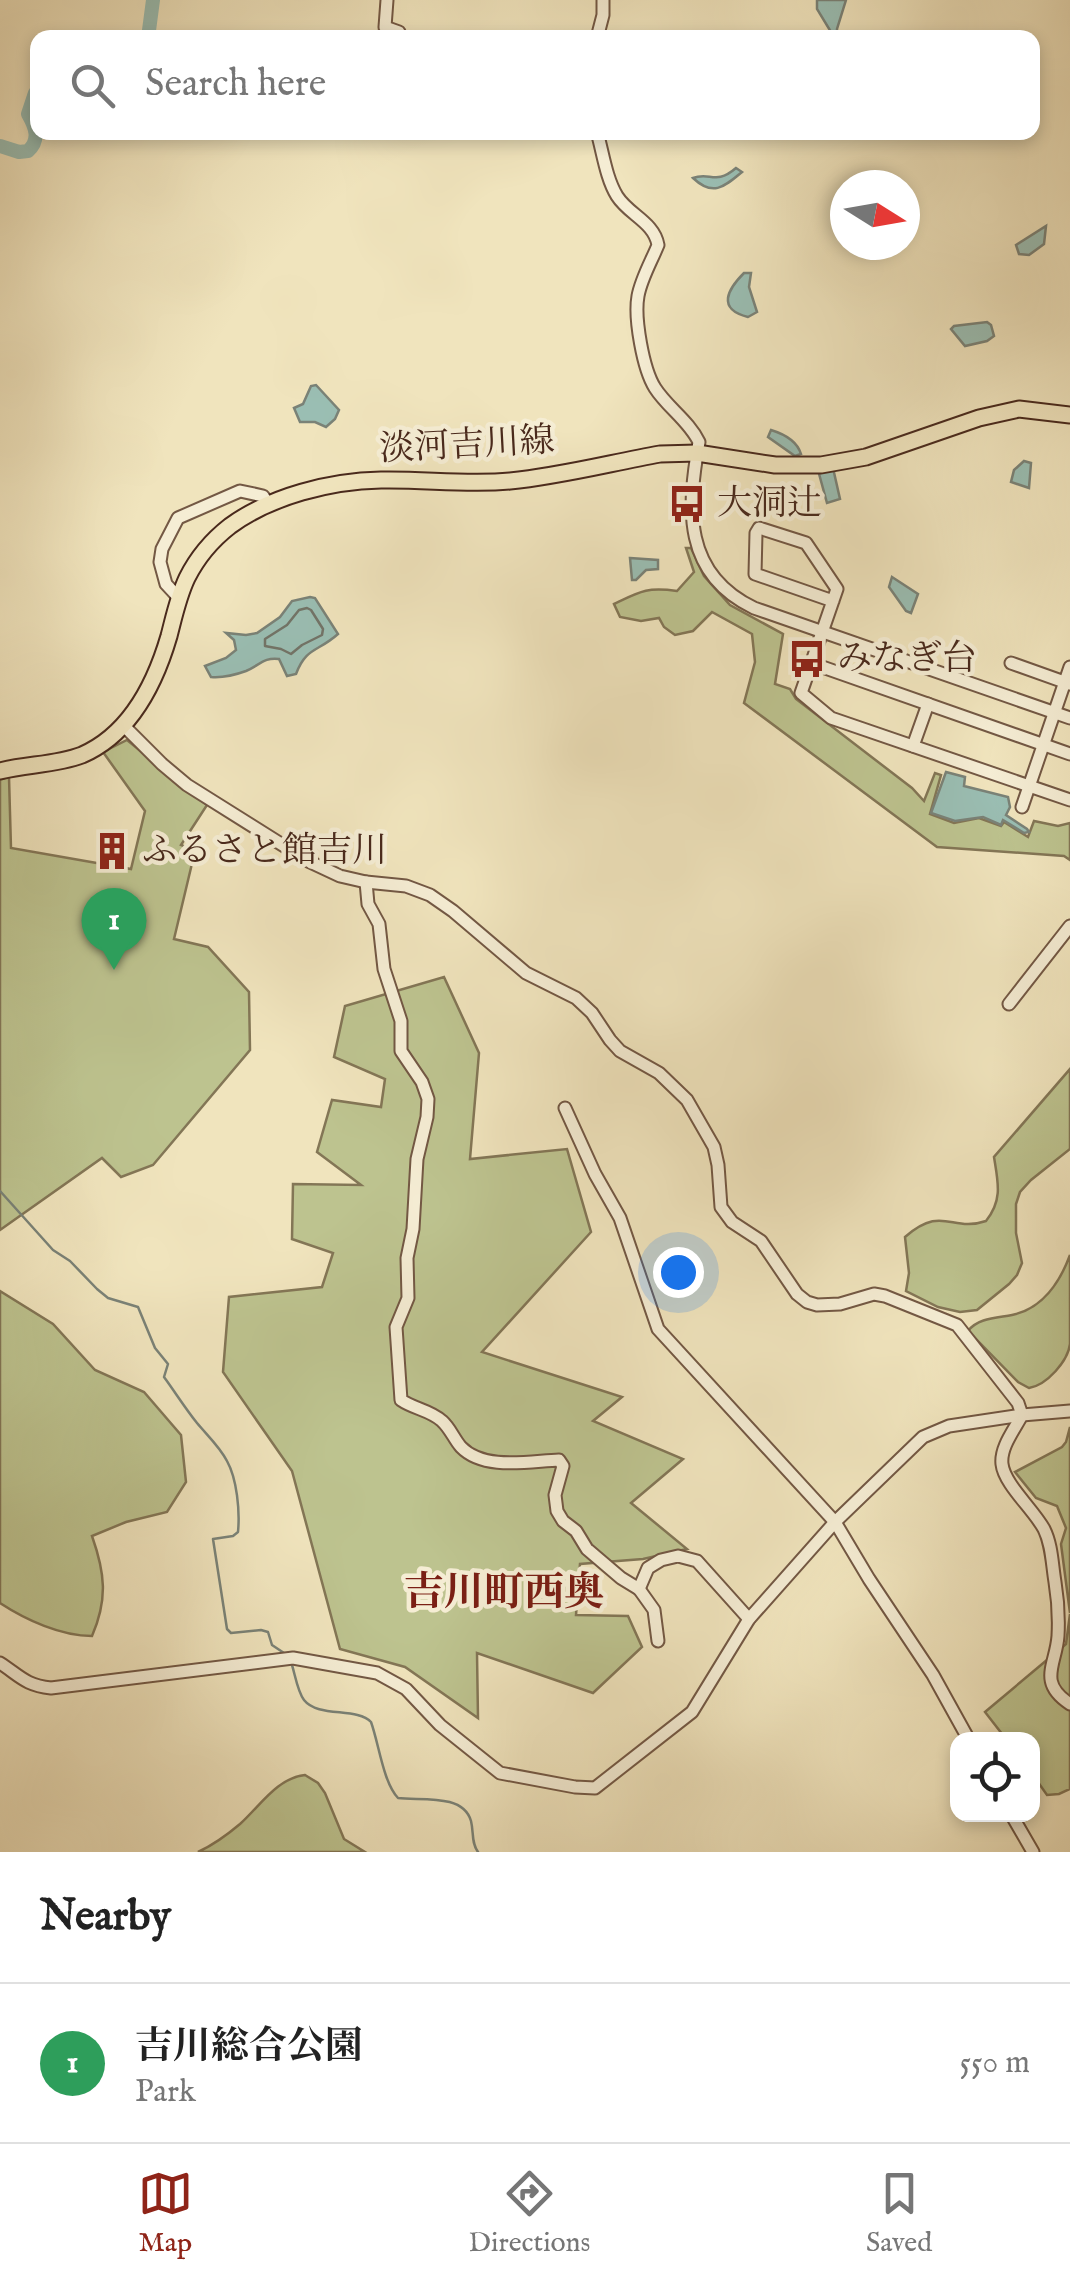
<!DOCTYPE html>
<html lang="en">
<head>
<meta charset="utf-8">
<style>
	body { margin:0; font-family:"IM FELL English","Noto Serif JP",serif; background:#f6f6f6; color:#222 }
	.controls { position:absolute; right:30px; bottom:30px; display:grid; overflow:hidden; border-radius:20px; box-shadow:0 5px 15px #0003 }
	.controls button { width:90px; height:90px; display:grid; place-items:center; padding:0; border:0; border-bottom:2px solid #e0e0e0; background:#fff; color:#222; font:50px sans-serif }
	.compass { position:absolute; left:830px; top:170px; width:90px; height:90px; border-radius:50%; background:#fff; box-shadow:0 5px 15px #0003; rotate:101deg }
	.you { position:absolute; left:678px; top:1272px; width:35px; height:35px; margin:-25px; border:8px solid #fff; border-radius:50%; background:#1a73e8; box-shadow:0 0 0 15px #1a73e833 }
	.badge { display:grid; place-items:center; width:65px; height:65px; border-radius:50%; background:#8f2418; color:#fff; font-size:32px; font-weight:700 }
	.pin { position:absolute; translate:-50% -82px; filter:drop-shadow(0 2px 5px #0008) }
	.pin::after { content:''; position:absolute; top:52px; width:35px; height:30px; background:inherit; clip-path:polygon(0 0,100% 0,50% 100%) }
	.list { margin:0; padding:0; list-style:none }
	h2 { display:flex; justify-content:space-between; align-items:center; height:130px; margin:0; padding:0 40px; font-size:42px }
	h2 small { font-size:32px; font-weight:400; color:#767676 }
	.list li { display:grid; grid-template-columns:65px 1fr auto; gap:30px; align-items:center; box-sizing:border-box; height:160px; padding:0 40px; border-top:2px solid #e0e0e0 }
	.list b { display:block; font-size:38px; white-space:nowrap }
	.list p { margin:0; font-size:32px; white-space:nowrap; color:#767676 }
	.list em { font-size:32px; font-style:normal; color:#767676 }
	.icon { flex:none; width:55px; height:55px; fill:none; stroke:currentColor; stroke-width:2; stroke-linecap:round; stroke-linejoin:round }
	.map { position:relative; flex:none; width:1070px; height:1852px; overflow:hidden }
	.search { position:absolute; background:#fff; box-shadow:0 5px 15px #0003; left:30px; right:30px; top:30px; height:110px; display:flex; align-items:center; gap:25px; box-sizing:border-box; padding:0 35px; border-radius:20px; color:#767676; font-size:38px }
	.sheet { height:290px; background:#fff }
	nav { display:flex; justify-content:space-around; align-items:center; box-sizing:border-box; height:140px; border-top:2px solid #e0e0e0; background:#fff; font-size:28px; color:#767676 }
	nav a { display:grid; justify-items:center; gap:5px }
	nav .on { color:#8f2418 }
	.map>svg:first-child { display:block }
</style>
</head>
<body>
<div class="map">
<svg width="1070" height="1852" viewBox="0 0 1070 1852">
	<rect width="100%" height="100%" fill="#f0e4bd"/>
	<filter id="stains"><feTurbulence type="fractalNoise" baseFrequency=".002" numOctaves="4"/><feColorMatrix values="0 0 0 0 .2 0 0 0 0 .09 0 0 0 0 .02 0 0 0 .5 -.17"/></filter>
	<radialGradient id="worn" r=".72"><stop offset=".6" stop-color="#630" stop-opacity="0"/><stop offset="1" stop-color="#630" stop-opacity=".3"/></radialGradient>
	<g fill="#bdc38f" stroke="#837656" stroke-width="2.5">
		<path d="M 686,548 L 691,548 L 704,576 L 730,605 L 783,634 L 775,684 L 790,689 L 796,699 L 912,788 L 924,801 L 935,773 L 941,775 L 930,814 L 954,823 L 979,818 L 1001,826 L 1004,822 L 1028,837 L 1034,821 L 1058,826 L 1070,823 L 1070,860 L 1064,856 L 937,847 L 744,703 L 755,662 L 752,634 L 712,612 L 693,631 L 675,635 L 664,627 L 659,618 L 641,621 L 620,617 L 614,604 C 641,591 647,587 677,591 L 694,572 Z"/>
		<path d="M 127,740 L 207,805 L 181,845 L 195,851 L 174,939 L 208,947 L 249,992 L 250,1050 L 153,1165 L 121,1177 L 102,1158 L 0,1230 L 0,779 L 9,777 L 11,848 L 131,869 L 145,811 L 103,752 Z"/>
		<path d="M 444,977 L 479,1053 L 470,1159 L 567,1149 L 591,1232 L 482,1352 L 622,1397 L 593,1421 L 683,1459 L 631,1503 L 687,1549 L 643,1559 L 580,1564 L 576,1615 L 628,1616 L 642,1647 L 593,1693 L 477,1653 L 478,1718 L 405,1667 L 340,1649 L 292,1471 L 223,1372 L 229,1297 L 322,1287 L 333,1253 L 292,1239 L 293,1184 L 361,1185 L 317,1152 L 332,1100 L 381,1107 L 385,1079 L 334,1057 L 345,1006 Z"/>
		<path d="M 1070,1069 L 1070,1149 L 1031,1180 L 1020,1192 L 1016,1204 L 1016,1233 L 1022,1263 L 1017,1275 L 1009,1284 L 977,1310 L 960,1312 L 938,1307 L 906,1291 L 909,1273 L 905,1237 C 943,1204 951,1233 986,1221 C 1003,1200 998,1182 994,1157 Z"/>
		<path d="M 1070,1255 C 1070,1282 1070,1318 1070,1344 C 1068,1361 1047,1385 1029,1388 L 1018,1382 L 968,1331 C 978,1318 996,1318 1012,1315 C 1042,1309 1060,1282 1070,1255 Z"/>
		<path d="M 0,1291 L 53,1324 L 95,1370 L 144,1392 L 181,1435 L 186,1482 L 167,1512 L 126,1522 L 92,1536 C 105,1573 108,1599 92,1636 C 61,1636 26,1620 0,1603 Z"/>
		<path d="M 1070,1427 L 1070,1613 L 1061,1544 L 1066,1528 L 1057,1506 L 1036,1498 L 1015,1472 L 1062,1447 L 1066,1442 Z"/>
		<path d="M 1070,1614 L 1070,1789 L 1059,1794 L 1047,1795 L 1033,1775 L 1032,1740 L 1006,1739 L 985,1712 L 1066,1644 Z"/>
		<path d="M 305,1775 L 318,1783 L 325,1793 L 344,1839 L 365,1852 L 198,1852 C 213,1845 227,1835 240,1824 C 260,1806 277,1778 305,1775 Z"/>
	</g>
	<g fill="#9abeb3" stroke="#7a8277" stroke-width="2.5">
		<path d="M 817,0 L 846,0 L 837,29 L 837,36 L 834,37 L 817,9 Z"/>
		<path d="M 736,168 L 742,172 C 724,187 713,197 693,178 C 710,171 715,186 736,168 Z"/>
		<path d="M 1046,226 L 1044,244 L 1029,255 L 1019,254 L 1016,245 Z"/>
		<path d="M 744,273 L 751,273 L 749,287 L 757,312 L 748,317 C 716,309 728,289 744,273 Z"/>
		<path d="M 987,322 L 991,325 L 994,336 L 987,341 L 965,346 L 951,329 L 954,326 Z"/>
		<path d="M 316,385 L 339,410 L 335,419 L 326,427 L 315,422 L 300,422 L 294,408 L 303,404 L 311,386 Z"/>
		<path d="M 771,430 C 784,434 797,441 801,454 L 795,456 L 768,437 Z"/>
		<path d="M 1024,461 L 1031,463 L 1029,488 L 1011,482 L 1014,470 Z"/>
		<path d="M 833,468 L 840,499 L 827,503 L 818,470 Z"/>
		<path d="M 630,558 L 658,560 L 658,569 L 646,570 L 636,580 L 632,580 Z"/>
		<path d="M 892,577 L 918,594 L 911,613 L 906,611 L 889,587 Z"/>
		<path d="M 310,597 L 315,598 L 338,634 C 318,652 306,647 296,674 L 287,676 L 279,659 C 264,657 260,665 246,671 C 235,675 223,678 211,677 L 205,666 L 226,658 L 236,650 L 234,640 L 226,633 L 246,635 L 257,633 L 280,617 L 292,601 Z"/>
		<path d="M 946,772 L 965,777 L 964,786 L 1008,797 L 1010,807 L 1006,815 L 1027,829 L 1029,832 L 1024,833 L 1003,820 L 1001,825 L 983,817 L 955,821 L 931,813 Z"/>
	</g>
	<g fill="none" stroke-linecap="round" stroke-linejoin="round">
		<path stroke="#727468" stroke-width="2.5" d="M 307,608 L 311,610 L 323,629 L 322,635 L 302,645 L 291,654 L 281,649 L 265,646 L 265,639 L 287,625 L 299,610 Z"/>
		<g stroke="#7a8277" stroke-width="2.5">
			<path d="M 0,1191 L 53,1250 L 70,1261 L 97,1289 L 108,1298 L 138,1307 L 155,1348 L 168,1364 L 164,1377 C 175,1392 185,1408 197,1423 C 207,1435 220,1447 227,1461 C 237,1479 240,1511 238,1532 L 233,1536 L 213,1539 L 227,1629 L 231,1633 L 261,1630 L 268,1632 L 272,1645 L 287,1655"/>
			<path d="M 291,1662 C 295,1673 297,1691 304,1700 C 318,1718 357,1707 371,1722 C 379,1744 383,1782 398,1798 C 420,1801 463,1793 471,1821 C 474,1833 471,1842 478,1852"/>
		</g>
		<g stroke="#9abeb3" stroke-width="14">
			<path d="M 148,38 L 153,0"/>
			<path d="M 0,146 L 19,152 L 28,151 C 40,140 36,128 28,114 L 35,93 L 38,92"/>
		</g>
		<g stroke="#735844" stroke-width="15">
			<g id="minor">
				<path d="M 387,0 L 385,27 L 399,32"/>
				<path d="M 597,38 L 603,15 L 603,0"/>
				<path d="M 597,132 C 603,153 606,178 617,196 C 629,215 654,222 658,245 C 651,262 641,279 638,296 C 634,318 643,369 655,388 C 667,407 689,421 699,442 C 687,509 683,574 754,608 L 1070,718"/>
				<path d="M 179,598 L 166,584 L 160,562 L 162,549 L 178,518 L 240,491 L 263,496 L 268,504"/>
				<path d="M 833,601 L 755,574 L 756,533 L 759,528 L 806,543 L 837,589 C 825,624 813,658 801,693 L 831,718 L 1070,800"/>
				<path d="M 811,663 L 1070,754"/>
				<path d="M 1011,663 L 1070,684"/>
				<path d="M 124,726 L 162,764 L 187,785 L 308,861 L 340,876 L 366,882 L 406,886 L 430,895 L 453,911 L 526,973 L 576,998 L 592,1013 L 610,1040 L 620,1051 L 659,1073 L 687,1100 L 714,1147 L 718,1165 L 721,1207 L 732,1222 L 761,1241 L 797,1294 L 807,1302 L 817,1305 L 840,1304 L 874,1294 L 885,1296 L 957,1325 L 1018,1403 L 1022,1415"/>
				<path d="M 913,746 L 928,704"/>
				<path d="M 1022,807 L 1070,667"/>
				<path d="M 366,882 L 368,904 L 379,924 L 384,969 L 401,1021 L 401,1051 L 422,1082 L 428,1099 L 427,1117 L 417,1159 L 413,1229 L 407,1258 L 408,1298 L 396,1327 L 401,1400 C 414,1409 430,1410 442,1421 C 450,1428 454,1439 461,1447 C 484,1471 530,1461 559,1460 L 563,1466 L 555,1495 L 557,1511 L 563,1521 L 576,1531 L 587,1549 L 621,1578 L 639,1589 L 648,1568 L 661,1560 L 678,1556 L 697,1561 L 749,1619"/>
				<path d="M 1009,1004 L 1070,926"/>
				<path d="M 565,1108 L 595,1174 L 620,1218 L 658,1329 L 835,1522 L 869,1579 L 933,1675 L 969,1740"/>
				<path d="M 1022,1415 C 1015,1429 1000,1447 1002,1464 C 1004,1484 1034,1510 1044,1529 C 1052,1545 1052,1564 1055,1582 C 1058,1600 1059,1617 1058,1636 C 1056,1665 1037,1682 1070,1704"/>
				<path d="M 639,1589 L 654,1610 L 658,1641"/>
				<path d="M 0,1663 C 20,1676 25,1685 51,1688 L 293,1658 L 377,1673 L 406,1689 L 440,1725 L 500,1773 L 575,1787 L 595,1788 L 692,1712 L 749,1619 L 835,1522 L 923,1437 L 949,1426 L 1022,1415 L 1070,1411"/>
				<path d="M 1011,1814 L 1033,1852"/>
			</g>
		</g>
		<g stroke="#49291c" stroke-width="19">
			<path id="major" d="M 0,771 C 27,764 56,765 82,755 C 130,734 155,684 169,636 C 174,617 178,597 187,578 C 197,558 212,540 230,526 C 271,496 330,481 381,480 C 424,479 467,485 510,481 C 561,476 610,463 660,454 L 697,453 L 775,465 L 821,465 L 866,457 L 979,418 L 1019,409 L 1070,415"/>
		</g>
		<use href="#minor" stroke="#f5edd4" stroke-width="11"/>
		<use href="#major" stroke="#f0e4bd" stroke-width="15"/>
	</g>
	<defs>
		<g id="bus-bare" transform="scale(3)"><path d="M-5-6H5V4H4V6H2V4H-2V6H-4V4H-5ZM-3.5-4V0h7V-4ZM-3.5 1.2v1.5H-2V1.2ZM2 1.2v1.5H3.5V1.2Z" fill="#8f2418" stroke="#f5edd4" stroke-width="2.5" paint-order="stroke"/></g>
		<g id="building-bare" transform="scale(3)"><path d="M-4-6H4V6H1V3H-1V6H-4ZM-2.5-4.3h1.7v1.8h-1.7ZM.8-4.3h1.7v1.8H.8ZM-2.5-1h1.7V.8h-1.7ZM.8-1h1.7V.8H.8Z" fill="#8f2418" stroke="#f5edd4" stroke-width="2.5" paint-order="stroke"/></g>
	</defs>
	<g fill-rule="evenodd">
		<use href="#bus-bare" x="687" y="504"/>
		<use href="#bus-bare" x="807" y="659"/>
		<use href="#building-bare" x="112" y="851"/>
	</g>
	<g text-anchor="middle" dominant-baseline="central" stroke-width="9" stroke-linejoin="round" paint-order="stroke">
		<g font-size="35" fill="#49291c" stroke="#f5edd4">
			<text transform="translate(467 446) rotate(-3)">淡河吉川線</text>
		</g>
		<g font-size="35" fill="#49291c" stroke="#f5edd4" text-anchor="start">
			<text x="717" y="504">大洞辻</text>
			<text x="837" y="659">みなぎ台</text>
			<text x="142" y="851">ふるさと館吉川</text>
		</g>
		<g font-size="40" font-weight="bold" fill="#7a1f14" stroke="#f5edd4">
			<text x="504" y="1594">吉川町西奥</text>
		</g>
	</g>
	<rect width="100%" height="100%" filter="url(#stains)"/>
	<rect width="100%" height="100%" fill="url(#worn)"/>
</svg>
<div class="controls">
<button><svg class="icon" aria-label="locate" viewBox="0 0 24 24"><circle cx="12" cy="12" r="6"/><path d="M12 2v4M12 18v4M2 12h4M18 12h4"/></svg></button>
</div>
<svg class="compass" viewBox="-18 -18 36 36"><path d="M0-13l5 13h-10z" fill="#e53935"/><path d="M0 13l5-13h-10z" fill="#767676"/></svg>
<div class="you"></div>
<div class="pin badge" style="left:114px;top:970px;background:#2e9e5b">1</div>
<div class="search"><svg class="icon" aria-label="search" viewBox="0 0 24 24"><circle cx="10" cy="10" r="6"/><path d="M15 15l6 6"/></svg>Search here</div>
</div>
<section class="sheet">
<h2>Nearby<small></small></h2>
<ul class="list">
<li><span class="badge" style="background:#2e9e5b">1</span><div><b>吉川総合公園</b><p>Park</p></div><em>550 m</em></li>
</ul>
</section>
<nav>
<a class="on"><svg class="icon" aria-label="map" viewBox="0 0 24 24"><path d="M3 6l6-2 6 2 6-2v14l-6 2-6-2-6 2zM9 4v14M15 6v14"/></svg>Map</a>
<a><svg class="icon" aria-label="directions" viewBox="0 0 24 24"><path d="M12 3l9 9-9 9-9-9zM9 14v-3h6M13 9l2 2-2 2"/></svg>Directions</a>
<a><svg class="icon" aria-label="saved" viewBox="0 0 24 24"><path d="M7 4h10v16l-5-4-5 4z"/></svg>Saved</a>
</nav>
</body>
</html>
